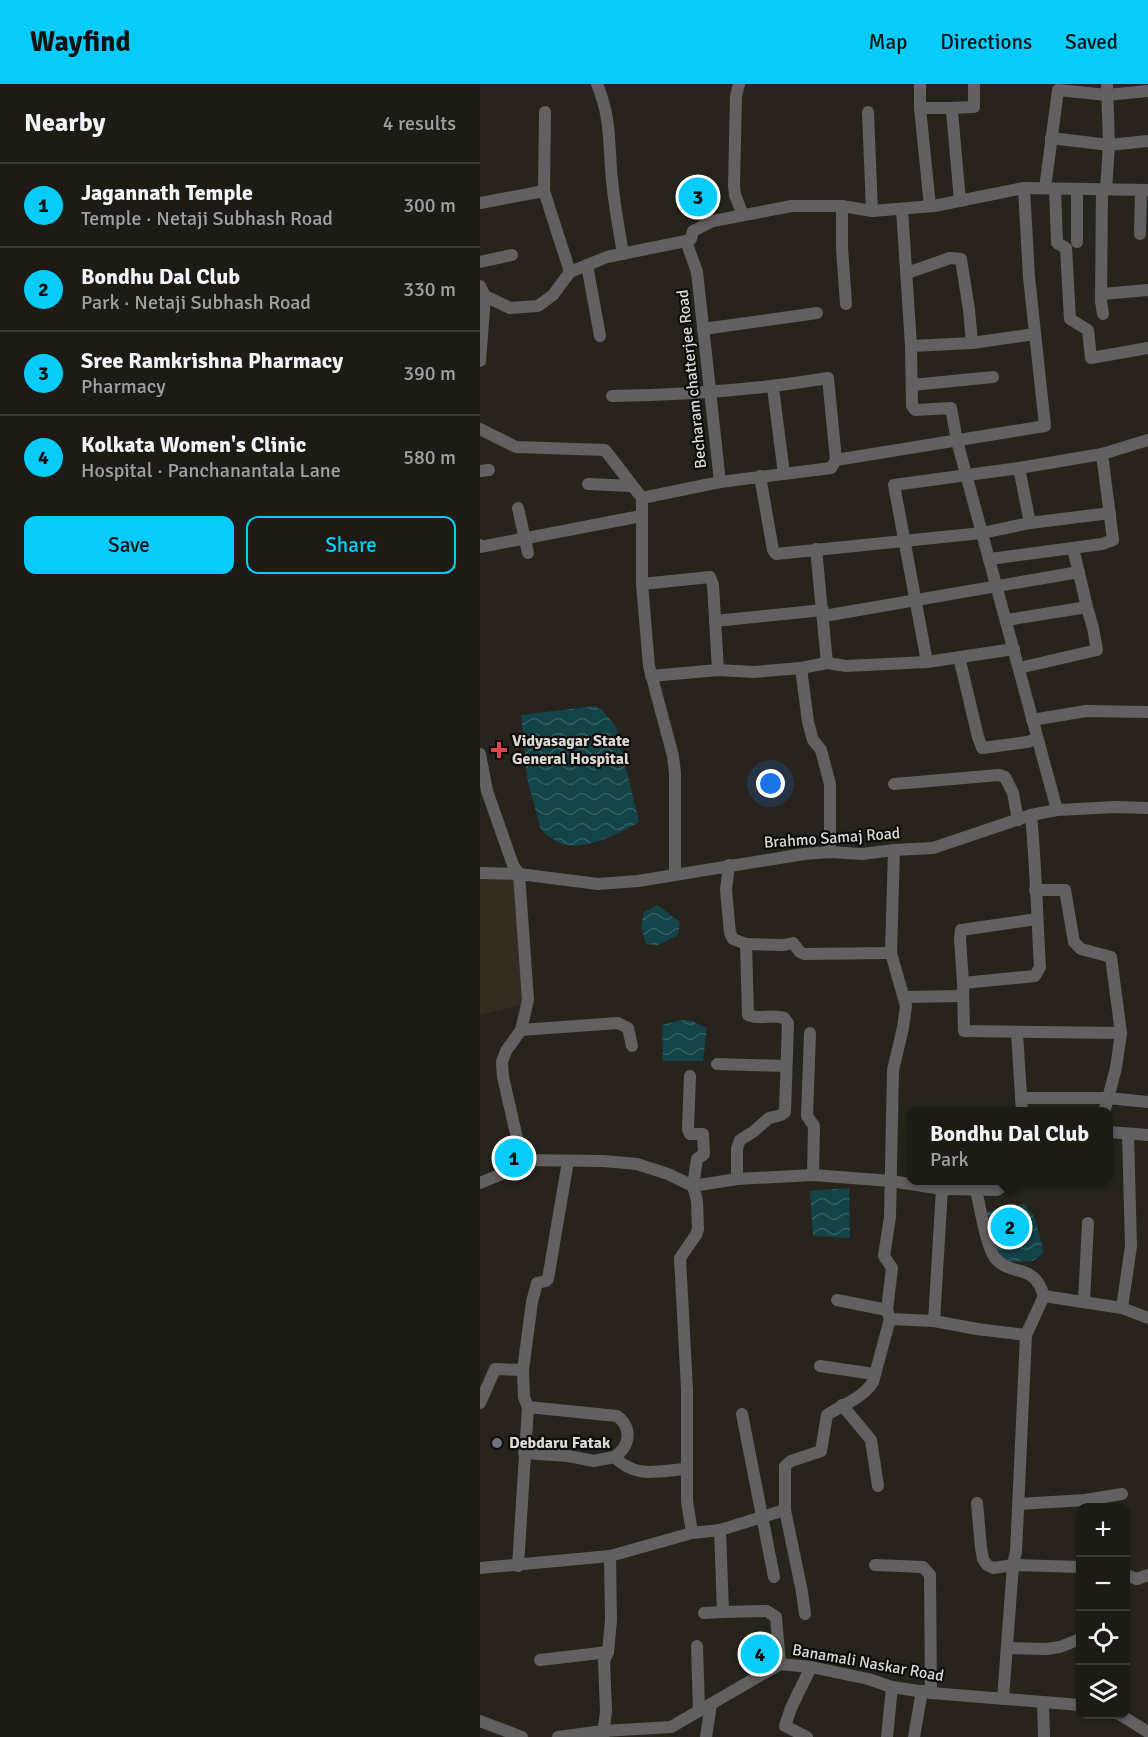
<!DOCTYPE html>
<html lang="en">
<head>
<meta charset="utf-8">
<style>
	body { margin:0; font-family:Signika,sans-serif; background:#2b2823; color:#f1f3f6 }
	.controls { position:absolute; right:18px; bottom:18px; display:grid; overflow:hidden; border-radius:12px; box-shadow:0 2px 4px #0004 }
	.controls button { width:54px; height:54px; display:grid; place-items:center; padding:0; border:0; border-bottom:2px solid #3c3935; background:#1e1b16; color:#f1f3f6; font:30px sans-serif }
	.you { position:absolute; left:291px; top:700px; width:21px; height:21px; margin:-15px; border:4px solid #fff; border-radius:50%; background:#1a73e8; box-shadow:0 0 0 9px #1a73e833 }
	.badge { display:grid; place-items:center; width:39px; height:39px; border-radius:50%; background:#07cbf9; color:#111; font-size:20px; font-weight:700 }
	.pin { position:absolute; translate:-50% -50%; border:3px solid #fff; box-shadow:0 2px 6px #0006 }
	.popup { position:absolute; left:426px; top:1023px; width:207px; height:78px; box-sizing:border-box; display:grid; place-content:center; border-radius:12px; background:#1e1b16; filter:drop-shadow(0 2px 4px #0005); font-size:20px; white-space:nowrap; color:#a1a1a1 }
	.popup b { font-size:22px; color:#f1f3f6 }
	.popup::after { content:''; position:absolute; left:50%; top:100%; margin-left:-12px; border:12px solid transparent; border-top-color:#1e1b16 }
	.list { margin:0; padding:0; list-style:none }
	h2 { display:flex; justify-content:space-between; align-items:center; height:78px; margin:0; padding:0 24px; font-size:26px }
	h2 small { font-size:20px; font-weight:400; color:#a1a1a1 }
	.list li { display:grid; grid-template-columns:39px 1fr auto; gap:18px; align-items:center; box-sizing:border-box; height:84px; padding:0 24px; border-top:2px solid #3c3935 }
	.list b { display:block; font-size:22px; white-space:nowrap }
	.list p { margin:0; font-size:20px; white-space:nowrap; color:#a1a1a1 }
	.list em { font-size:20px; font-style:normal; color:#a1a1a1 }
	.actions { display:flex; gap:12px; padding:18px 24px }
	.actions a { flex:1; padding:14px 0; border:2px solid #07cbf9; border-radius:12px; text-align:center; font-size:21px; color:#07cbf9 }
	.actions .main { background:#07cbf9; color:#111 }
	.icon { flex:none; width:33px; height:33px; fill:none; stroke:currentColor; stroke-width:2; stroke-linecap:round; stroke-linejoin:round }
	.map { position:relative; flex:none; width:668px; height:1653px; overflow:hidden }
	header { display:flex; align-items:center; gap:36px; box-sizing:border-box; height:84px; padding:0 30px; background:#07cbf9; color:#111 }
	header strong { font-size:28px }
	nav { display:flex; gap:33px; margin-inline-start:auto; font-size:21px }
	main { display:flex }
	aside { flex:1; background:#1e1b16 }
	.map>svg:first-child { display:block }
</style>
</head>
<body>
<header>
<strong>Wayfind</strong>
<nav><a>Map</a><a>Directions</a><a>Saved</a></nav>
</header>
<main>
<aside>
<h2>Nearby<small>4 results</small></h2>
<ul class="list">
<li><span class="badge">1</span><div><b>Jagannath Temple</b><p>Temple · Netaji Subhash Road</p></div><em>300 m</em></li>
<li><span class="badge">2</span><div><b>Bondhu Dal Club</b><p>Park · Netaji Subhash Road</p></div><em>330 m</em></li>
<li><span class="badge">3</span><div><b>Sree Ramkrishna Pharmacy</b><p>Pharmacy</p></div><em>390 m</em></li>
<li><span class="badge">4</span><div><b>Kolkata Women's Clinic</b><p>Hospital · Panchanantala Lane</p></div><em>580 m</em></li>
</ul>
<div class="actions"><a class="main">Save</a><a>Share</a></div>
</aside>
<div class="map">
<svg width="668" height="1653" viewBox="0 0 668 1653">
	<defs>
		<pattern id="water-waves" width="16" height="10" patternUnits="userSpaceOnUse" patternTransform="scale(1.5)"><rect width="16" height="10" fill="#13444a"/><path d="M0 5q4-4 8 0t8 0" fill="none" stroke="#355e63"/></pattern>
	</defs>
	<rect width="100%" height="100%" fill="#28241d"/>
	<path fill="#332c21" d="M 34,793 L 44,920 L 0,931 L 0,794 Z"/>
	<g fill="url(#water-waves)">
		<path d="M 115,622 L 123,627 L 136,643 L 159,738 C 141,749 101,769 80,759 C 73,756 67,751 61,746 L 47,694 L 41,631 Z"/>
		<path d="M 177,821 L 200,838 L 198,851 L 178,861 L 166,860 L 161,842 L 164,828 Z"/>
		<path d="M 200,936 L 212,937 L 227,944 L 223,977 L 183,977 L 182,941 Z"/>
		<path d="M 369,1104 L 370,1154 L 333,1152 L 330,1107 Z"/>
		<path d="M 544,1120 L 555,1134 L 564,1169 L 553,1177 L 524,1178 L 511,1154 L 503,1129 Z"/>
	</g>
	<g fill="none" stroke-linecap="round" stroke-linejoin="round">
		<g stroke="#645f60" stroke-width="12">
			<path d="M 117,0 C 132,37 128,58 132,96 C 134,120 139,145 143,170"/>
			<path d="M 259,0 L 256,12 L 254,102 L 255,111 L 263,131"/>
			<path d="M 440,0 L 440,24 L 450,122"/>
			<path d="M 440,24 L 469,24 L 472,27 L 480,117"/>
			<path d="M 469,24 L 494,23 L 494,0"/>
			<path d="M 388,28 L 392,127"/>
			<path d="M 571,54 L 629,61 L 668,57"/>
			<path d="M 565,104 L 578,6 L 627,11 L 668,7"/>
			<path d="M 575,105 L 577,159 L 586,164 L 590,235 L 608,246 L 611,274 L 668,264"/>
			<path d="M 622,106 L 621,217 L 623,230"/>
			<path d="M 626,106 L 629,61 L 627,0"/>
			<path d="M 64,107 L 65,28"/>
			<path d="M 0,119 L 64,107 L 90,188"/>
			<path d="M 362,122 L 362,164 L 366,220"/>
			<path d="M 422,125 L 431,262 L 432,322 L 435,326 L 471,324 L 477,357 L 577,726"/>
			<path d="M 660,150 L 661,106"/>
			<path d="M 597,158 L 597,106"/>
			<path d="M 0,178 L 32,171"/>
			<path d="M 107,181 L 120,252"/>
			<path d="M 427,189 L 470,174 L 481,175 L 489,226 L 492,259"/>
			<path d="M 0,202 L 5,212 L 30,224 L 58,222 L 73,211 L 90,188 L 127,173 L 206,157"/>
			<path d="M 622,210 L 668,206"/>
			<path d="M 223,245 L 337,229"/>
			<path d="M 431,262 L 492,259 L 555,250"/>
			<path d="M 0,277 L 5,212"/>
			<path d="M 432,301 L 513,293"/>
			<path d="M 293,304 L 304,390"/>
			<path d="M 132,312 C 205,311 276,306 348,294 L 356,376"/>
			<path d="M 0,345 L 36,363 L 125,366 L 162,414 L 162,500 L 169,582 L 193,672 L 195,689 L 195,790"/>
			<path d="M 622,370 L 668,356"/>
			<path d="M 539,384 L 550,439"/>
			<path d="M 0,387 L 9,386"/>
			<path d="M 280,392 L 293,466 L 296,470 L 502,449 L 550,439 L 630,429"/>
			<path d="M 240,398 L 217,188 L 206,157 L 211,155 L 213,147 L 233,137 L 312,122 L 362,122 L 392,127 L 454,122 L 544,104 L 668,106"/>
			<path d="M 108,400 L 152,402"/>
			<path d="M 162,414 L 240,398 L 351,384 L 356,376 L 565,342 L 549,193 L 544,104"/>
			<path d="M 38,424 L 48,469"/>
			<path d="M 0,461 L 0,463 L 161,432"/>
			<path d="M 593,464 L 607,523"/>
			<path d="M 336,465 L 347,579"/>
			<path d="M 162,500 L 230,493 L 233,501 L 238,586"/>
			<path d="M 344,532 L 599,488"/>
			<path d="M 527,536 L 607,523 L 613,544 L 617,566 L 539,584"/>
			<path d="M 235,537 L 343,526"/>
			<path d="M 479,573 L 498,653 L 502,664 L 547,658 L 557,655"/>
			<path d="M 447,578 L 414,401 L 539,384 L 622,370 L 633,456 L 622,460 L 510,475"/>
			<path d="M 321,584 L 328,638 L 333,656 L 341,666 L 350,700 L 350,768"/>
			<path d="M 171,592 L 238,586 L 274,588 L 321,584 L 347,579 L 366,582 L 447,578 L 534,565"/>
			<path d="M 552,636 L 606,627 L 668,628"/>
			<path d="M 0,670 L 7,707 L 33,781 L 39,790 L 48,916 L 41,946 L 26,967 L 22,978 L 23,993 L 42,1076"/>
			<path d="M 414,700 L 519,691 L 525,693 L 533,709 L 538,736"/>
			<path d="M 249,781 L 246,806 L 250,849 L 253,855 L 266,860 L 268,931 C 279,936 292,930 304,934 L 308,939 L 305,1028 L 301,1031 L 289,1034 L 273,1048 L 260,1056 L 257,1064 L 257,1095"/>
			<path d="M 0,789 L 39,790 L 118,800 L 158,797 L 324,770 L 350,768 L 382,770 L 414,766 L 453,764 L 551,731 L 577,726 L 636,723 L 668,724"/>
			<path d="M 557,835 L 481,846 L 480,855 L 483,899 L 484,947 L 641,949"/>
			<path d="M 266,860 L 304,861 L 313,859 L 320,868 L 324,870 L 411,869"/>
			<path d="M 483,899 L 555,892 L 560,883 C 557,833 556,782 551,731"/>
			<path d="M 424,913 L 483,912"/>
			<path d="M 41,946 L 138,939 L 148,944 L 152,962"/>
			<path d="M 330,949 L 327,1032 L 334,1042 L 333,1091"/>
			<path d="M 537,949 L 542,1028"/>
			<path d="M 237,980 L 305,982"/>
			<path d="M 210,992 L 208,1045 L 210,1050 L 223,1050 L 224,1070 L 217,1075 L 213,1102 L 217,1117 L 218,1145 L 216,1151 L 200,1174 L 207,1305 L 207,1417 L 212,1449"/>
			<path d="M 541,1014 L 628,1014 L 636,984 L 641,949 L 631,873 L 601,865 L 594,858 L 585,806 L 555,806"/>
			<path d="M 624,1028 L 628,1014 L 668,1018"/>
			<path d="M 629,1048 L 668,1051"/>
			<path d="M 0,1099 L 29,1087 L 42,1076 L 123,1077 L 157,1080 L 188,1090 L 213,1102 L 257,1095 L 333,1091 L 411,1097 L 462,1105 L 517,1106 L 525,1101 L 525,1096"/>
			<path d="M 496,1106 C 500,1122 506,1162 515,1174 C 532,1194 553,1177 564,1212"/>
			<path d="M 564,1212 L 642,1224 L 668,1234"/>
			<path d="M 357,1216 L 407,1226"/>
			<path d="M 604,1218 L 608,1139"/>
			<path d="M 642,1224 L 651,1162 L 648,1050"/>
			<path d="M 410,1235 L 407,1226 L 412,1184 L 404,1172 L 410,1133 L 413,986 L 423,944 L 426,922 L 411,869 L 414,766"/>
			<path d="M 454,1237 L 462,1105"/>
			<path d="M 340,1282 L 394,1290"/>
			<path d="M 0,1319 L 15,1285 L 43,1286 L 52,1218 L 57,1199 L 66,1197 L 68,1195 L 88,1077"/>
			<path d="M 362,1321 L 391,1356 L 398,1402"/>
			<path d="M 48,1323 L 137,1332 C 153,1344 150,1363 134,1373"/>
			<path d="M 262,1330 L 294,1493"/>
			<path d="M 44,1369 L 88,1372 L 114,1377 L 134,1373 C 157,1395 177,1387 206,1385"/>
			<path d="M 497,1419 L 501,1464 L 503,1475 L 507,1481 L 513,1484 L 533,1481 L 600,1483"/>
			<path d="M 539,1420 L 605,1416 L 642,1410"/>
			<path d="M 305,1426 L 322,1508 L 325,1530"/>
			<path d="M 240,1446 L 305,1426 L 305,1382 L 311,1377 L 341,1367 L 347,1331 C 362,1321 383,1314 393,1298 L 410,1235 L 454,1237 L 497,1245 L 546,1251"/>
			<path d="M 395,1481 L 443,1483 L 450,1491 L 451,1609"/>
			<path d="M 38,1482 L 48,1323 L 44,1313 L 43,1286"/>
			<path d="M 0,1484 L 130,1472 L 212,1449 L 240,1446 L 243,1528 L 287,1527 L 296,1533 L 300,1580"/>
			<path d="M 646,1491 L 657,1495 L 668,1491"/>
			<path d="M 224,1529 L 243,1528"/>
			<path d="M 217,1562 L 219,1626"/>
			<path d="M 527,1564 L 566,1565 L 580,1563 L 600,1555"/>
			<path d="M 60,1576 L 128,1568"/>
			<path d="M 523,1615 L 533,1481 L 536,1468 L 546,1251 L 564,1212"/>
			<path d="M 563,1618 L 564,1653"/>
			<path d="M 639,1630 L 668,1648"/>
			<path d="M 0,1637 L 42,1653"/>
			<path d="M 78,1653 L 123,1647 L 191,1643 L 300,1580 L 331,1583 L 388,1595 L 412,1603 L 451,1609 L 600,1621"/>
			<path d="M 123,1653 L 126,1627 L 124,1577 L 128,1568 L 131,1536 L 130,1472"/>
			<path d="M 226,1653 L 231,1620"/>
			<path d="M 327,1653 L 305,1642 L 311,1624 L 331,1583"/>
			<path d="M 407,1653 L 412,1603"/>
			<path d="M 434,1653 L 442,1607"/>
		</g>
	</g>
	<path fill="#e0444e" stroke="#0f0d0a" stroke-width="2" d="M16 657h6v6h6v6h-6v6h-6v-6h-6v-6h6z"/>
	<circle fill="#6b7280" stroke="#0f0d0a" stroke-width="2" cx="17" cy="1359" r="6"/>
	<g text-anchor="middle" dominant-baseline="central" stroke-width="4.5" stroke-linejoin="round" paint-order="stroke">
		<g font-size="16" fill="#ddd9d5" stroke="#0f0d0a">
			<text transform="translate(212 295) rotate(-96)">Becharam chatterjee Road</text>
			<text transform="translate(352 754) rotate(-4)">Brahmo Samaj Road</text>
			<text transform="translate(388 1579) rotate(10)">Banamali Naskar Road</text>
		</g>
		<g font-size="16" font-weight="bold" fill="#ddd9d5" stroke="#0f0d0a" text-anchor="start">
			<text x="32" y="657">Vidyasagar State<tspan x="32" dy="18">General Hospital</tspan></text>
			<text x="29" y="1359">Debdaru Fatak</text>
		</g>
	</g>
</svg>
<div class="controls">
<button>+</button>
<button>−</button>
<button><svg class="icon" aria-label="locate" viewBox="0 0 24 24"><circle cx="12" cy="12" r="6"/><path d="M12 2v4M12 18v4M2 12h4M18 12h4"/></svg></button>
<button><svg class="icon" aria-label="layers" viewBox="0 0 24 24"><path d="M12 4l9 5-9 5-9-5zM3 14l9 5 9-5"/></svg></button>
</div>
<div class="you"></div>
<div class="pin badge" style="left:34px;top:1074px">1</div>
<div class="pin badge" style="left:530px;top:1143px">2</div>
<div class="popup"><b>Bondhu Dal Club</b>Park</div>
<div class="pin badge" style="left:218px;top:113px">3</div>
<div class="pin badge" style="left:280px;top:1570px">4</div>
</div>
</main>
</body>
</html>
